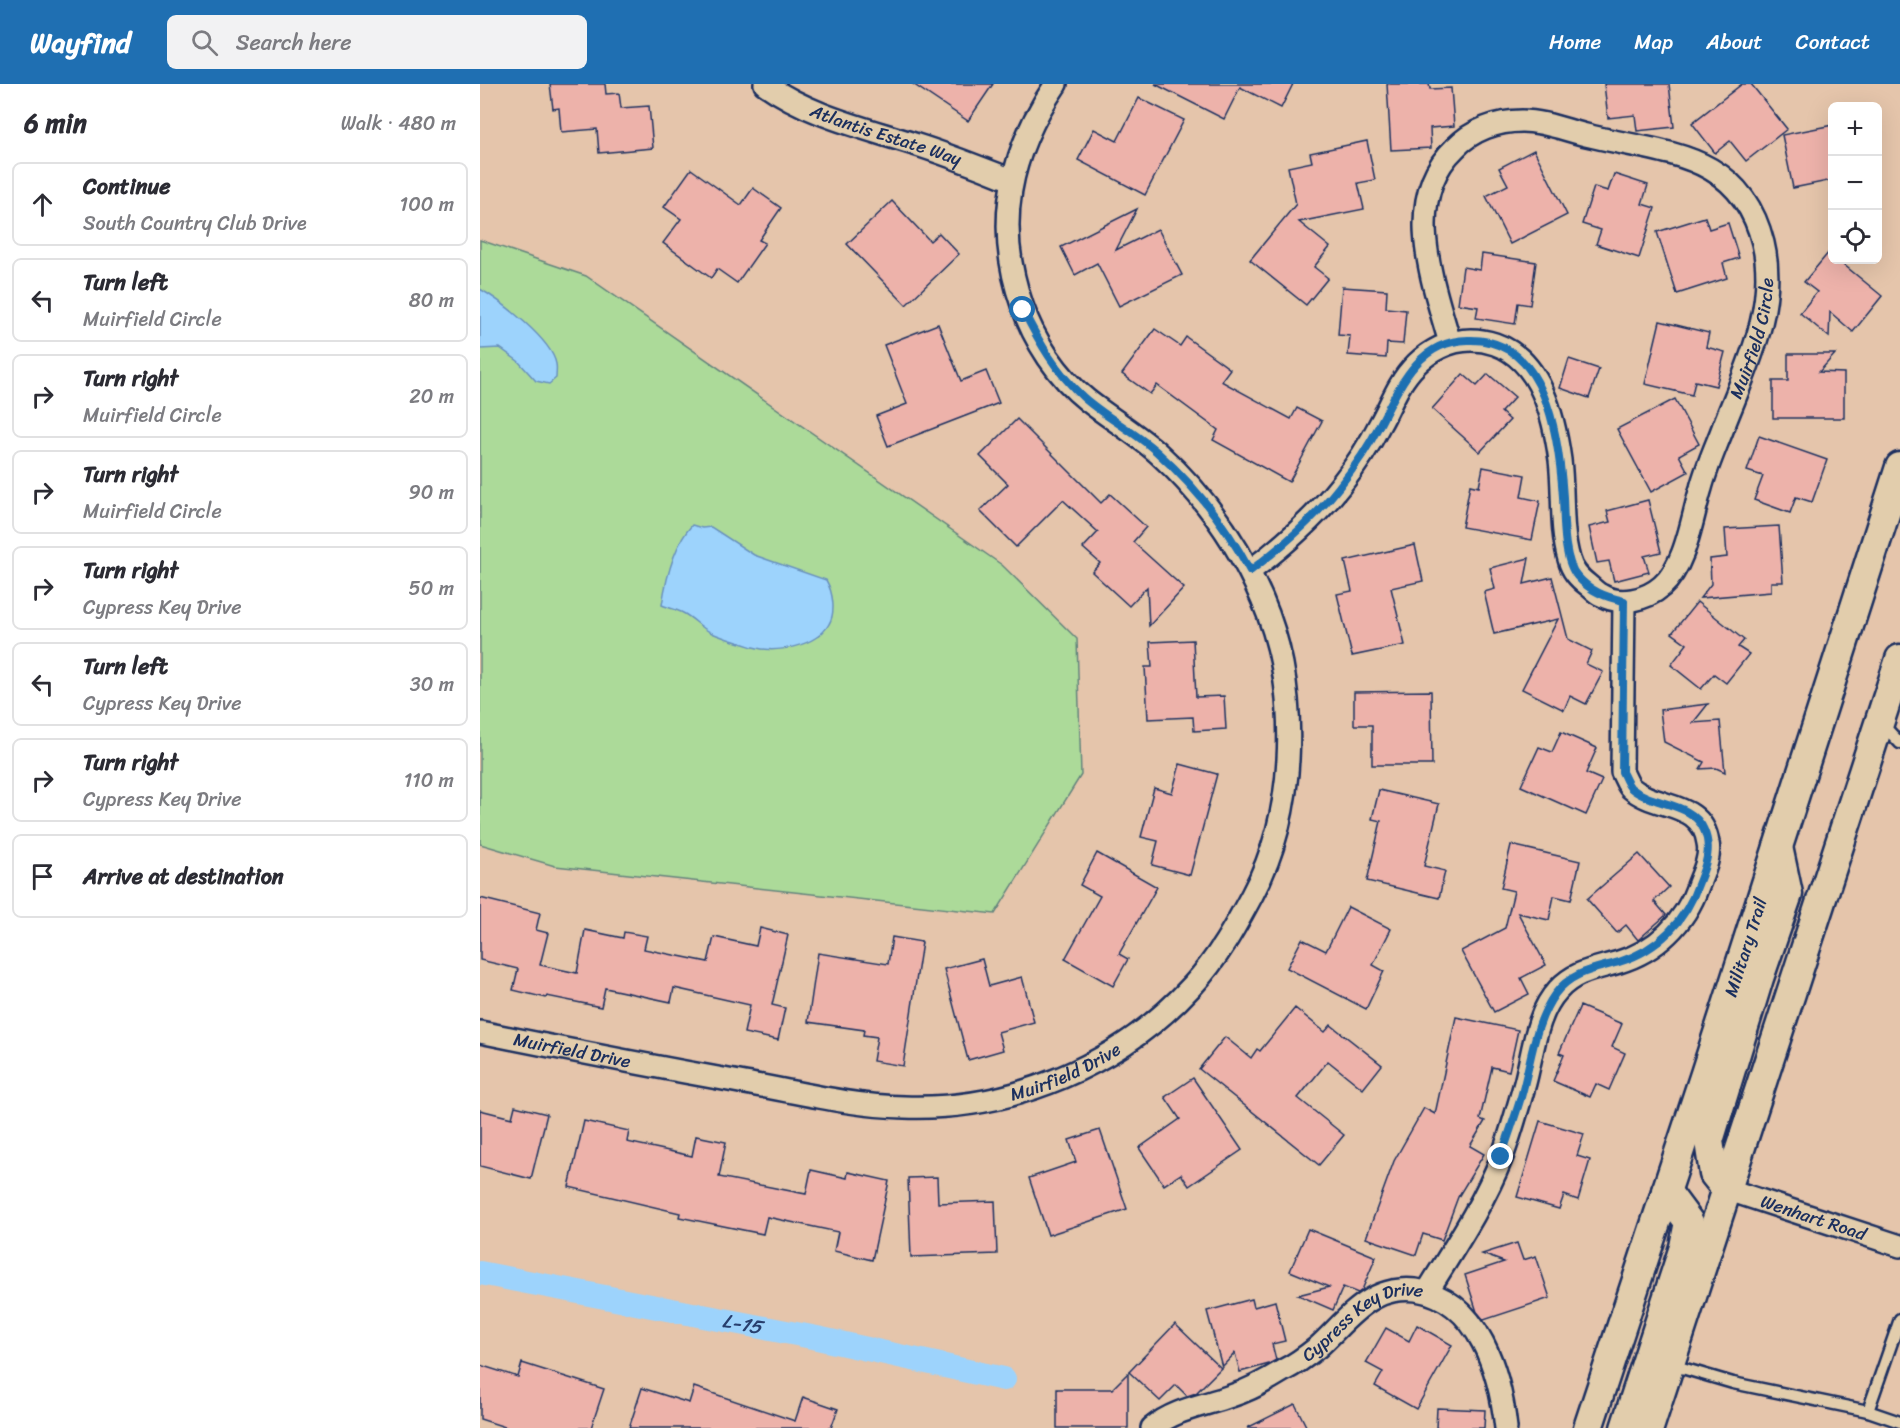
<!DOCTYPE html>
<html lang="en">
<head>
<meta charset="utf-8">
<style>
	body { margin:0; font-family:Sriracha,sans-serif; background:#f2f2f3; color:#2b2b33 }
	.controls { position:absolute; right:18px; top:18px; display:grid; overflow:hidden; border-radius:9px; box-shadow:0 6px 24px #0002 }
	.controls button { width:54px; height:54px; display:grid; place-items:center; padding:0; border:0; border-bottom:2px solid #e1e1e2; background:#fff; color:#2b2b33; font:30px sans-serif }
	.stop { position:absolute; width:18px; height:18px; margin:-14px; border:4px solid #1f6fb2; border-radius:50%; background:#fff }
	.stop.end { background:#1f6fb2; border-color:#fff; box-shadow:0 2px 6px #0008 }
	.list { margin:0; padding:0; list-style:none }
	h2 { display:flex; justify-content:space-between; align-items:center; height:78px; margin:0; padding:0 24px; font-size:26px }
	h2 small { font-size:20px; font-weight:400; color:#7c7c81 }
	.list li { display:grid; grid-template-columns:39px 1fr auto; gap:18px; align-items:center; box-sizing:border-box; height:84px; margin:0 12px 12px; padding:0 12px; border:2px solid #e1e1e2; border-radius:9px }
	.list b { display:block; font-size:22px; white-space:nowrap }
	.list p { margin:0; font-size:20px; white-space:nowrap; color:#7c7c81 }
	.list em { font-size:20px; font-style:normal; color:#7c7c81 }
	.icon { flex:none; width:33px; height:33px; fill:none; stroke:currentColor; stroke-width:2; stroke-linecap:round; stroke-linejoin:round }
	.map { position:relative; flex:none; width:1420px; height:1344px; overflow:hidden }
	header { display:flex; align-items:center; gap:36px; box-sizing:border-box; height:84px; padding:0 30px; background:#1f6fb2; color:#fff }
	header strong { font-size:28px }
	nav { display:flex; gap:33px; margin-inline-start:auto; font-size:21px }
	.search { width:420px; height:54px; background:#f2f2f3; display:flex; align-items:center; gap:15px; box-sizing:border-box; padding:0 21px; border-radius:9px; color:#7c7c81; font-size:22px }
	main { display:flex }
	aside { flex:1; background:#fff }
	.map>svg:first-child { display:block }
</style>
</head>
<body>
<header>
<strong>Wayfind</strong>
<div class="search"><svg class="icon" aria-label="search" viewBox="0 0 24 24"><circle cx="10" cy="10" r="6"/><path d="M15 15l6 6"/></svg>Search here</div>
<nav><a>Home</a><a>Map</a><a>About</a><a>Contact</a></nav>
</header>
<main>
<aside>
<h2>6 min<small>Walk · 480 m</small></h2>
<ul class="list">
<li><svg class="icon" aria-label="ahead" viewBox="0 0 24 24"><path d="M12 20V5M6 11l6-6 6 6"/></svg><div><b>Continue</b><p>South Country Club Drive</p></div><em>100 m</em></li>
<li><svg class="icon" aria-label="left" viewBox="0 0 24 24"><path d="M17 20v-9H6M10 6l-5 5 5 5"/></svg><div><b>Turn left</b><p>Muirfield Circle</p></div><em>80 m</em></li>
<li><svg class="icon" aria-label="right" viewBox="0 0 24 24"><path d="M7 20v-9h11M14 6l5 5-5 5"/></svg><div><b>Turn right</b><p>Muirfield Circle</p></div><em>20 m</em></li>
<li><svg class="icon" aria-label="right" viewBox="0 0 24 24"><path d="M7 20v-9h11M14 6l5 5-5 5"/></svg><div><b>Turn right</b><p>Muirfield Circle</p></div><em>90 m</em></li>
<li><svg class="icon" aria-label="right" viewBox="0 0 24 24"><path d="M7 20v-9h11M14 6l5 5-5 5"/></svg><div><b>Turn right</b><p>Cypress Key Drive</p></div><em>50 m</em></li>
<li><svg class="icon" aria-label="left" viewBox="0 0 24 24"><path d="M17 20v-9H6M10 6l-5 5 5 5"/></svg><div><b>Turn left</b><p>Cypress Key Drive</p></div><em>30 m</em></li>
<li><svg class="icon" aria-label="right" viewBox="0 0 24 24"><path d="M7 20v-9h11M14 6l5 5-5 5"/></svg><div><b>Turn right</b><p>Cypress Key Drive</p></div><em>110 m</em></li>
<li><svg class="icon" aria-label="arrive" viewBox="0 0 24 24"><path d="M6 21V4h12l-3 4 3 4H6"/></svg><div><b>Arrive at destination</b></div></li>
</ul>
</aside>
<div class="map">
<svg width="1420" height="1344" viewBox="0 0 1420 1344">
	<rect width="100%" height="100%" fill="#e5c5ab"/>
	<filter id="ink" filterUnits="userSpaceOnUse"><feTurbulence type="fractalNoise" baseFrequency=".0167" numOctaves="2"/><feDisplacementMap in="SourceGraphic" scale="12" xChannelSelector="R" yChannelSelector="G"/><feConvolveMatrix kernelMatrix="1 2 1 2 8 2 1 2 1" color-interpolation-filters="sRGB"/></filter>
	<g filter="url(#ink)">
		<path fill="#acda99" stroke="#64847c" stroke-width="1.5" d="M 0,156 L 106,192 L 522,481 L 597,555 L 601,691 L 515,830 L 75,782 L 0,760 Z"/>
		<g fill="#9dd3fc" stroke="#6991bd" stroke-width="1.5">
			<path d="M 0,205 C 21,217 72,256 76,280 C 77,284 76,290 76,294 L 69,300 L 56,297 L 38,277 L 20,264 L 0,265 Z"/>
			<path d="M 212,441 L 222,444 L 231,443 L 274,471 L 346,496 C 353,508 356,528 349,540 C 337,562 296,570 273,563 C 260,559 243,554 230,548 C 220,543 213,534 203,529 C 197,526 189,524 182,521 C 186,495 194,461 212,441 Z"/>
		</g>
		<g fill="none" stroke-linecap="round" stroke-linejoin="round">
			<path stroke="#9dd3fc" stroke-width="24" id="s1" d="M 0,1189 L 337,1254 L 524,1295"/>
		</g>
		<g fill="#edb2aa" stroke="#1b2f5e" stroke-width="1.5">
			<path d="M 70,0 L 125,0 L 126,10 L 139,9 L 141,24 L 169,22 L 173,64 L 119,69 L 117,45 L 81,48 L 79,24 L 73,25 Z"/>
			<path d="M 433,0 L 513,0 L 488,37 Z"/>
			<path d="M 675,0 L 813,0 L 801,24 L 760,3 L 744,35 Z"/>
			<path d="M 907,0 L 949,0 L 950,5 L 971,4 L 974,42 L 950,44 L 951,64 L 911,66 Z"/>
			<path d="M 1124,0 L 1189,0 L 1194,43 L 1157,47 L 1155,31 L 1128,34 Z"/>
			<path d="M 1262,0 L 1271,0 L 1307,45 L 1266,77 L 1250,57 L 1235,69 L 1212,39 Z"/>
			<path d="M 659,14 L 704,36 L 665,111 L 598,76 L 614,45 L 637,57 Z"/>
			<path d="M 1353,41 L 1353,96 L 1313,104 L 1302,51 Z"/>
			<path d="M 887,57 L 895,96 L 878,99 L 884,125 L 819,138 L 850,163 L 834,183 L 848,194 L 826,221 L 770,176 L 816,120 L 808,83 L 832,78 L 830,69 Z"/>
			<path d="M 1054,66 L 1087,131 L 1030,160 L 1006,112 L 1028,101 L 1019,84 Z"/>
			<path d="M 211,85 L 261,121 L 273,104 L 301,124 L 279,156 L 285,159 L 257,199 L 237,185 L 231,194 L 183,159 L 201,135 L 184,123 Z"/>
			<path d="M 1134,90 L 1168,101 L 1162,120 L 1175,124 L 1159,174 L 1116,160 L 1121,146 L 1102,140 L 1114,103 L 1128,107 Z"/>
			<path d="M 412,117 L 450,157 L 459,149 L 479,170 L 426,221 L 367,160 Z"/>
			<path d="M 657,125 L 636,166 L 678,145 L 702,191 L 639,222 L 617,179 L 595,191 L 581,163 Z"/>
			<path d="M 1225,133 L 1229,145 L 1248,139 L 1259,174 L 1243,179 L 1247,194 L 1197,210 L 1177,148 Z"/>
			<path d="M 1349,168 L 1353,171 L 1353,176 L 1358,176 L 1402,212 L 1373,248 L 1350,228 L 1349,253 L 1320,229 L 1337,208 L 1324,198 Z"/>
			<path d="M 1002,170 L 1056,178 L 1050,221 L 1038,219 L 1035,240 L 996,234 L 998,223 L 978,220 L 983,183 L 1000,186 Z"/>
			<path d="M 862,203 L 907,206 L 906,224 L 926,226 L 923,260 L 907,259 L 906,274 L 868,271 L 870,252 L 858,251 Z"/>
			<path d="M 1180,237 L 1229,249 L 1226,263 L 1245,268 L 1236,302 L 1215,297 L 1212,311 L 1165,300 Z"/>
			<path d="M 458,240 L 481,297 L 506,287 L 519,319 L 408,362 L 396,332 L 427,320 L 404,261 Z"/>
			<path d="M 675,245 L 700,262 L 706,253 L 750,285 L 741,297 L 811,335 L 817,324 L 842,337 L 809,398 L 733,356 L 738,346 L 677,301 L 670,310 L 642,290 Z"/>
			<path d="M 1308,270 L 1355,270 L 1339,288 L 1364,289 L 1364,334 L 1293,334 L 1293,297 L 1308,297 Z"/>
			<path d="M 1089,275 L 1119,285 L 1109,314 L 1080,304 Z"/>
			<path d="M 983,290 L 997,302 L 1008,290 L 1035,313 L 1021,328 L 1030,336 L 1000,368 L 952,325 Z"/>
			<path d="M 1195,315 L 1219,360 L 1199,371 L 1208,388 L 1171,408 L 1137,345 Z"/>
			<path d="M 537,335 L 621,419 L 630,410 L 666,443 L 653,458 L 704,504 L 669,542 L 667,503 L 649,522 L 612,488 L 620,479 L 603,464 L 618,448 L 583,416 L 536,463 L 500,427 L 528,400 L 500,372 Z"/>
			<path d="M 1279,352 L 1347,376 L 1332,418 L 1316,413 L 1310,429 L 1274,416 L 1283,392 L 1267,387 Z"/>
			<path d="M 1003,383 L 1045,391 L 1041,413 L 1060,417 L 1052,456 L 982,443 L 990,401 L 999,403 Z"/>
			<path d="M 1168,416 L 1181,468 L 1164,472 L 1169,488 L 1134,497 L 1129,477 L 1117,479 L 1109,443 L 1130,438 L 1127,427 Z"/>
			<path d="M 1299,442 L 1303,498 L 1291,498 L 1291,508 L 1220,514 L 1231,500 L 1230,475 L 1247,473 L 1245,445 Z"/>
			<path d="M 935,461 L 943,497 L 911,504 L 925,561 L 872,572 L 857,510 L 872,507 L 865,477 Z"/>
			<path d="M 1049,474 L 1044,500 L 1072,493 L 1088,555 L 1112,567 L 1106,580 L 1123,588 L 1106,620 L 1090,612 L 1084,626 L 1042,605 L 1078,535 L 1014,550 L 1004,508 L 1015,505 L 1010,484 Z"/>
			<path d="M 1217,518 L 1264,556 L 1258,563 L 1269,570 L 1246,599 L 1234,590 L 1221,605 L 1191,581 L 1207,560 L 1192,549 Z"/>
			<path d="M 713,556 L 716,613 L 744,612 L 746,645 L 714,647 L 713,633 L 668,635 L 665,583 L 672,583 L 670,558 Z"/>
			<path d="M 951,607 L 952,681 L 892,681 L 892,641 L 874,641 L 874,608 Z"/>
			<path d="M 1228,620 L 1213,639 L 1240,637 L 1245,688 L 1236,684 L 1220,685 L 1224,678 L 1184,658 L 1180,626 Z"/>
			<path d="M 1081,648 L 1117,664 L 1106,689 L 1122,696 L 1106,731 L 1041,702 L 1059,663 L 1072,668 Z"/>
			<path d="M 700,680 L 737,690 L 710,791 L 672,781 L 678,757 L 661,753 L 674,704 L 692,709 Z"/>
			<path d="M 899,706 L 959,720 L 944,782 L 965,787 L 959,814 L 887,797 L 901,737 L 892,735 Z"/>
			<path d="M 1031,761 L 1100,777 L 1091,816 L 1074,812 L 1069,836 L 1038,829 L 1066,881 L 1041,894 L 1049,910 L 1014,928 L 981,867 L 1025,844 L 1034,807 L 1021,804 Z"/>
			<path d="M 617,769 L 677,803 L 639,870 L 648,875 L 633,902 L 585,875 L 620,812 L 600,801 Z"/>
			<path d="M 1159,770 L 1189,803 L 1174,817 L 1186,831 L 1158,856 L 1146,841 L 1137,849 L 1107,815 Z"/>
			<path d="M 0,814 L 60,829 L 56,846 L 68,849 L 60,881 L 97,889 L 105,846 L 143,854 L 144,848 L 167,852 L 164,865 L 228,878 L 234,853 L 276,862 L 280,844 L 308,851 L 292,921 L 305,924 L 298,956 L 264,949 L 270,921 L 194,904 L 191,918 L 125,904 L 121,923 L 67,912 L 66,914 L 33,906 L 38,885 L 0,876 Z"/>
			<path d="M 868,823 L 911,845 L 893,881 L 904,887 L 886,925 L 807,884 L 822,855 L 846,867 Z"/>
			<path d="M 412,853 L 442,858 L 423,982 L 393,977 L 397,953 L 383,951 L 384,946 L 328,938 L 338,869 L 408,880 Z"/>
			<path d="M 502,875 L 509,902 L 542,893 L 554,938 L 518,948 L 523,966 L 488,976 L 464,885 Z"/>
			<path d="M 1100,922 L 1142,940 L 1132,963 L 1145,969 L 1129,1006 L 1116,1000 L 1110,1013 L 1073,997 L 1084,971 L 1079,969 Z"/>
			<path d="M 815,924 L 845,948 L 851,941 L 902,981 L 883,1005 L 848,977 L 818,1014 L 864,1051 L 839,1081 L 719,985 L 745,953 L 771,974 L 777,965 L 780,967 Z"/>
			<path d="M 976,933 L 1038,946 L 1029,987 L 1012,983 L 1000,1035 L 1005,1037 L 990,1062 L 1004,1070 L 978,1113 L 962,1156 L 943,1150 L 936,1171 L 886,1154 L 914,1077 L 944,1024 L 955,1030 Z"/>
			<path d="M 713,994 L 762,1066 L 709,1102 L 701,1090 L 684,1101 L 659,1064 L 700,1035 L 685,1013 Z"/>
			<path d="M 35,1022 L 67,1030 L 51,1095 L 0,1082 L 0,1026 L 32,1034 Z"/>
			<path d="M 104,1037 L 149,1047 L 147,1058 L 212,1072 L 216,1052 L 246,1058 L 239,1093 L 326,1110 L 331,1086 L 367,1094 L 368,1088 L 409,1097 L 392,1176 L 354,1167 L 358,1148 L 287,1133 L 283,1150 L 199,1133 L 200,1129 L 89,1103 Z"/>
			<path d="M 1060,1037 L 1104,1050 L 1097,1072 L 1110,1076 L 1098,1116 L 1084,1111 L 1079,1125 L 1037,1113 Z"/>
			<path d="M 620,1046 L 647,1125 L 568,1151 L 549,1094 L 596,1078 L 589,1056 Z"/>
			<path d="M 457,1093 L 458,1119 L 515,1117 L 517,1170 L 431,1173 L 428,1094 Z"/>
			<path d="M 828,1145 L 896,1173 L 882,1206 L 878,1209 L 863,1203 L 853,1226 L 818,1211 L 849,1203 L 810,1187 Z"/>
			<path d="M 1037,1159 L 1043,1176 L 1056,1172 L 1070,1214 L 1004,1236 L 997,1228 L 985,1191 L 1024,1178 L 1002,1170 Z"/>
			<path d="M 772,1215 L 774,1223 L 795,1217 L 805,1257 L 792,1260 L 796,1276 L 789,1280 L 760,1288 L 755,1269 L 742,1283 L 727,1227 Z"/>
			<path d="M 695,1240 L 741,1284 L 716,1309 L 707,1312 L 696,1301 L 680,1317 L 649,1288 Z"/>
			<path d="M 937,1241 L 972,1261 L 936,1325 L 895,1302 L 903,1288 L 886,1279 L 906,1244 L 929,1257 Z"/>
			<path d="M 42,1279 L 124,1305 L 111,1344 L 28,1344 L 0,1335 L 0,1281 L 38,1293 Z"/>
			<path d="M 648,1289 L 648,1344 L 577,1344 L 577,1305 L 632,1305 Z"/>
			<path d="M 214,1303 L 315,1337 L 323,1313 L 358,1325 L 351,1344 L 149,1344 L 162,1304 L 209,1319 Z"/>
			<path d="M 815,1320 L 827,1344 L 767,1344 Z"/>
			<path d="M 957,1324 L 1005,1326 L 1004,1344 L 956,1344 Z"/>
		</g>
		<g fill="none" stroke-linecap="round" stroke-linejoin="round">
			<g stroke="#1b2f5e" stroke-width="15">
				<g id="lane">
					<path d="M 1402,640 L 1420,659"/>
					<path d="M 1192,1281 L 1253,1299 L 1388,1327 L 1420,1235"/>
					<path d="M 1388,1327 L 1420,1338"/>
				</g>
			</g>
			<g stroke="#1b2f5e" stroke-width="26">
				<g id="street">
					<path id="s2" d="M 285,0 C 330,32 385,44 437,61 C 469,71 501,84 532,96"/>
					<path id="s3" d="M 770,487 C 803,462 834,435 860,402 C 875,383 889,362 900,340 C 907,328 912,315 919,303 C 939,268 976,247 1015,260 C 1061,276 1074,333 1080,376 C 1084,409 1080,444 1089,475 C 1092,487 1099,494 1108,501 C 1112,504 1116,509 1121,511 C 1140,522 1166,516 1182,502 C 1206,481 1212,433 1221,404 C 1226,385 1234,367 1241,349 C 1263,290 1299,225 1283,159 C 1260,66 1182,70 1106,51 C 1085,46 1064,37 1042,37 C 1017,37 992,46 975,64 C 921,115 953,198 970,259"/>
					<path id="s4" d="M 0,948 C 88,966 176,983 265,999 C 317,1008 371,1022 424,1023 C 532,1027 640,981 713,901 C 738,874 755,843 772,811 C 818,726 820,603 782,515 C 758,459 724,411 679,370 C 657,350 631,335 607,316 C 578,293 554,257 542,221 C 514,141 529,69 576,0"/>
					<path id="s5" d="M 1246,1105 L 1420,1162"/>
					<path d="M 947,1208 C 974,1164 1003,1121 1022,1073 C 1031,1049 1038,1024 1045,999 C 1053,969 1056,929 1078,906 C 1095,887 1116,885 1139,878 C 1176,867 1205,839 1218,802 C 1223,789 1231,773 1228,759 C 1222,716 1176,726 1151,704 C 1147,700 1145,693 1142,688 L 1144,517"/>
					<path id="s6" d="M 672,1344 C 695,1325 723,1322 751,1312 C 770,1306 788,1296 804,1286 C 816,1280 828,1271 838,1263 C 856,1247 871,1227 892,1215 C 905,1207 922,1204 936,1206 C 1000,1216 1020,1290 1026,1344"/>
				</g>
			</g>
			<g stroke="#1b2f5e" stroke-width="33">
				<g id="secondary">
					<path d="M 1246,1105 L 1234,1090 L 1229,1057 L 1279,894 L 1308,810 L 1298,763"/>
					<path id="s7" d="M 1108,1344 L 1225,990 L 1420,383"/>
					<path d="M 1145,1344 L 1204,1163 L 1209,1138 L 1186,1107"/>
					<path d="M 1169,1344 L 1420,575"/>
				</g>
			</g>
			<use href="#lane" stroke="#e2cdac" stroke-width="10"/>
			<use href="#street" stroke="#e2cdac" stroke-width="21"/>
			<use href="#secondary" stroke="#e2cdac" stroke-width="28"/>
		</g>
	</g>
	<g fill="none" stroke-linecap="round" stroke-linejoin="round" filter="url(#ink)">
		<path stroke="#1f6fb2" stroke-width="8" d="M 543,226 C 559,258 576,288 603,313 C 625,333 654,347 677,368 C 715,402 746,441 770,487 C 803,462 834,435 859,403 C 874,384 888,364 899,342 C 919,304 937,257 988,256 C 1067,253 1079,354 1083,413 C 1084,434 1083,476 1097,492 C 1110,507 1125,513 1144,517 L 1142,688 C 1145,693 1147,700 1151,704 C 1172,722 1212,717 1224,746 C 1232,764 1226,781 1219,798 C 1206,837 1178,866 1139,878 C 1115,885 1091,888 1075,910 C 1054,939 1051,979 1041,1013 C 1035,1033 1028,1053 1021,1073"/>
	</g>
	<g text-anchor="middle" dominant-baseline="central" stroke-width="4.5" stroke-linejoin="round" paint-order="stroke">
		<g font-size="18" fill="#1b2f5e" stroke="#e2cdac">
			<text stroke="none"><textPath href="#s2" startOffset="132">Atlantis Estate Way</textPath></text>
			<text stroke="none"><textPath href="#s3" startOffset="974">Muirfield Circle</textPath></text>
			<text stroke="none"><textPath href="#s7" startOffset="506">Military Trail</textPath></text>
			<text stroke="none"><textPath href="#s4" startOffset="94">Muirfield Drive</textPath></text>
			<text stroke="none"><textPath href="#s4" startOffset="598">Muirfield Drive</textPath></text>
			<text stroke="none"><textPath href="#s5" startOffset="92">Wenhart Road</textPath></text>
			<text stroke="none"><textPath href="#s6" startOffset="240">Cypress Key Drive</textPath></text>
		</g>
		<g font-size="20" font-style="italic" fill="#283f6e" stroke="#e2cdac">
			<text stroke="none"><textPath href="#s1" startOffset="267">L-15</textPath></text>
		</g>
	</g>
</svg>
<div class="controls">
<button>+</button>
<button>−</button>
<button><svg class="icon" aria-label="locate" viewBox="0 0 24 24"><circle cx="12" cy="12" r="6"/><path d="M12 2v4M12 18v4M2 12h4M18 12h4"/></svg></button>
</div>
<div class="stop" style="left:543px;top:226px"></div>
<div class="stop end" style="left:1021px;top:1073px"></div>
</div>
</main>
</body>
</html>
